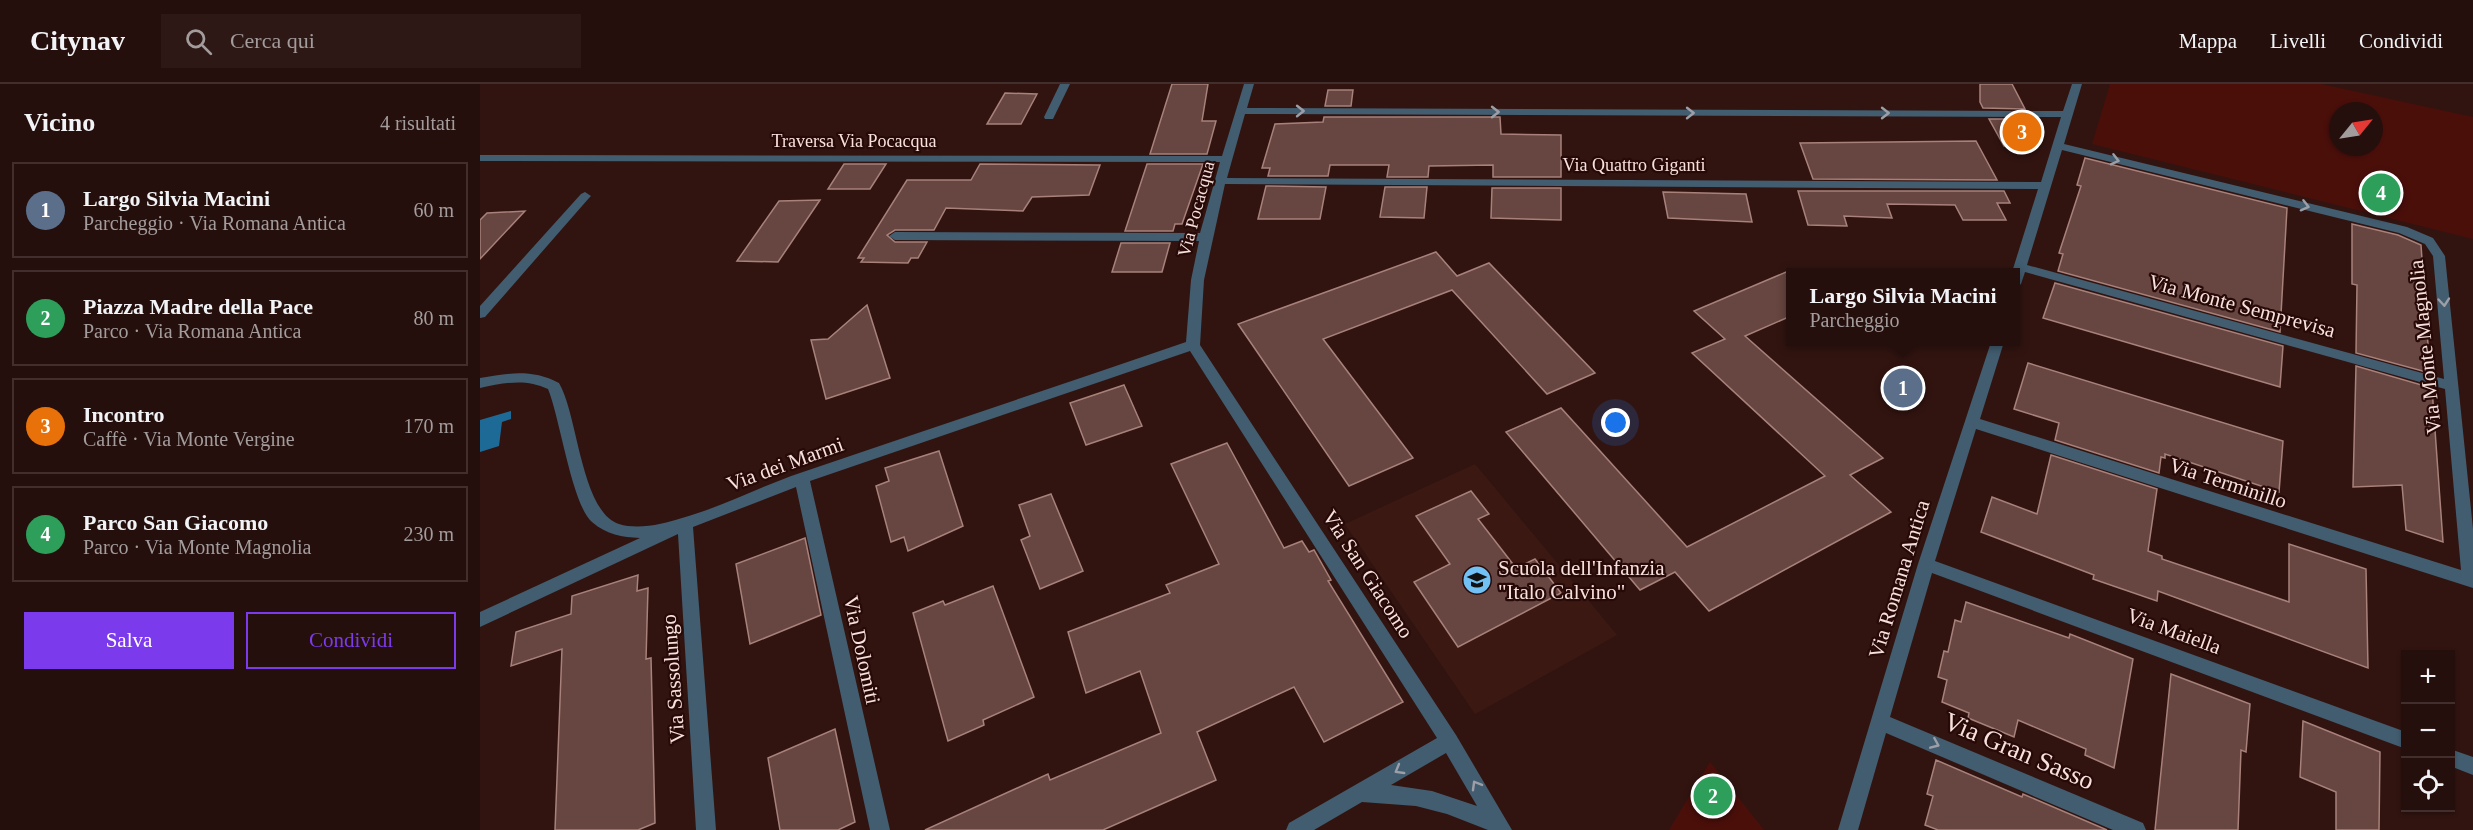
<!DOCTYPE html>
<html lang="it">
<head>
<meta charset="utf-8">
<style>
	body { margin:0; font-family:Georgia,serif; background:#2d1815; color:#f1f3f6 }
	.controls { position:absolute; right:18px; bottom:18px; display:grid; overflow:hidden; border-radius:0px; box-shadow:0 2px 4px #0004 }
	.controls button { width:54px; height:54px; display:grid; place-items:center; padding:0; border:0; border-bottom:2px solid #422f2d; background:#250f0c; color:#f1f3f6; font:30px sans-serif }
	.compass { position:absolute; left:1849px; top:18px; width:54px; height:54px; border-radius:50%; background:#250f0c; box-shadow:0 2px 4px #0004; rotate:60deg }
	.you { position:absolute; left:1136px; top:339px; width:21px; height:21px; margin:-15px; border:4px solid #fff; border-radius:50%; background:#1a73e8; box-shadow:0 0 0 9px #1a73e833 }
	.badge { display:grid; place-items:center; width:39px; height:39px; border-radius:50%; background:#7c3aed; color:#fff; font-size:20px; font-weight:700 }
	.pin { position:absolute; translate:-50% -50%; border:3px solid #fff; box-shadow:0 2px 6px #0006 }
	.popup { position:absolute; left:1306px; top:184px; width:234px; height:78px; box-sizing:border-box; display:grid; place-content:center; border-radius:0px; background:#250f0c; filter:drop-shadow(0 2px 4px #0005); font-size:20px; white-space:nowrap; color:#a39c9d }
	.popup b { font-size:22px; color:#f1f3f6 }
	.popup::after { content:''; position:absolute; left:50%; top:100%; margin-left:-12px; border:12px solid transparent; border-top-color:#250f0c }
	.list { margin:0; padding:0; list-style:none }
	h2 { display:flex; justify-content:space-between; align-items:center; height:78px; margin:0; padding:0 24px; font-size:26px }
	h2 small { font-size:20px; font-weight:400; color:#a39c9d }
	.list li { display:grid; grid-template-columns:39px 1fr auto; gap:18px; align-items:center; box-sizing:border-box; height:96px; margin:0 12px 12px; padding:0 12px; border:2px solid #422f2d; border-radius:0px }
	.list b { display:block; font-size:22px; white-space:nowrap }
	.list p { margin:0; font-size:20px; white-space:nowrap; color:#a39c9d }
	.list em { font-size:20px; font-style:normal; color:#a39c9d }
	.actions { display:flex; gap:12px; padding:18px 24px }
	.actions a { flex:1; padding:14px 0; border:2px solid #7c3aed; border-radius:0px; text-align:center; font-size:21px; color:#7c3aed }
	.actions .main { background:#7c3aed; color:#fff }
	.icon { flex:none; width:33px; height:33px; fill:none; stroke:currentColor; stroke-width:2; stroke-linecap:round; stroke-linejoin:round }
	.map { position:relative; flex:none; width:1993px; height:746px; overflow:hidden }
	header { display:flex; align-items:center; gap:36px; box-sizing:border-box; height:84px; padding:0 30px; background:#250f0c; border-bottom:2px solid #422f2d }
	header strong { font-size:28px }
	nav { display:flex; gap:33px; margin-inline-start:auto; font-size:21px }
	.search { width:420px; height:54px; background:#2d1815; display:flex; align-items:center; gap:15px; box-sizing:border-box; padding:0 21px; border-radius:0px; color:#a39c9d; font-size:22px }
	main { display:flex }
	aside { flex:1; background:#250f0c }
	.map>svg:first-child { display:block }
</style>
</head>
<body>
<header>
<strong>Citynav</strong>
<div class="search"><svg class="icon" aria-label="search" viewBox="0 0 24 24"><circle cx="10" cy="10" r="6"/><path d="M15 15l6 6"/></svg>Cerca qui</div>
<nav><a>Mappa</a><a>Livelli</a><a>Condividi</a></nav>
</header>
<main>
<aside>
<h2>Vicino<small>4 risultati</small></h2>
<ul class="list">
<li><span class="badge" style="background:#5c6f8a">1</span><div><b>Largo Silvia Macini</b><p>Parcheggio · Via Romana Antica</p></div><em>60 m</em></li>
<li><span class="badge" style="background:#2e9e5b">2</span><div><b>Piazza Madre della Pace</b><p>Parco · Via Romana Antica</p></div><em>80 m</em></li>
<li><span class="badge" style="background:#e8710a">3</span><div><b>Incontro</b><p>Caffè · Via Monte Vergine</p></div><em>170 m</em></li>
<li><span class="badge" style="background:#2e9e5b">4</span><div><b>Parco San Giacomo</b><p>Parco · Via Monte Magnolia</p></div><em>230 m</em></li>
</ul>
<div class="actions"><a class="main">Salva</a><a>Condividi</a></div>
</aside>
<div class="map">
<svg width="1993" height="746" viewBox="0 0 1993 746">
	<rect width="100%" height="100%" fill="#311410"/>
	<path fill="#3c1813" d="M 995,380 L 1137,551 L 995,630 L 865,440 Z"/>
	<g fill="#4b0f0a" fill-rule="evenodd">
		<path d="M 1630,0 L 1841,0 L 1993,33 L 1993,155 L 1612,60 ZM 1858,27 L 1894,27 L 1894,63 L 1858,63 Z"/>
		<path d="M 1230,678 L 1284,746 L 1189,746 Z"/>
	</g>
	<path fill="#1e6a96" d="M 31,327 L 31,335 L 22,338 L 19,362 L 0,368 L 0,336 Z"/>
	<g fill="#674540" stroke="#a8817b" stroke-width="1.5">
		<path d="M 692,0 L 728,0 L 722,37 L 736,37 L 727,70 L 670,70 Z"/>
		<path d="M 1500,0 L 1532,0 L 1545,25 L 1503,24 L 1500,18 Z"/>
		<path d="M 848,6 L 873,6 L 871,22 L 845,22 Z"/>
		<path d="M 525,9 L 557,10 L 541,40 L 507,40 Z"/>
		<path d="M 844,33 L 1020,33 L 1021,50 L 1081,51 L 1081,93 L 1013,93 L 1013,81 L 949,82 L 948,93 L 907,93 L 909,81 L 850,81 L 848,92 L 788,92 L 790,84 L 782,84 L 795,40 L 843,38 Z"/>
		<path d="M 1509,35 L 1550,35 L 1554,47 L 1546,64 L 1524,62 Z"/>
		<path d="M 1496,57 L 1517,96 L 1333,95 L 1320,59 Z"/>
		<path d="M 1605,74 L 1807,124 L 1800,248 L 1578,187 L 1583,170 L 1579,169 L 1601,102 L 1597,101 Z"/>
		<path d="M 364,80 L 406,80 L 390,105 L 348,105 Z"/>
		<path d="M 500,80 L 620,81 L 609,111 L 552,113 L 543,127 L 466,124 L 454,146 L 415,146 L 407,151 L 415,158 L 447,158 L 438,174 L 431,174 L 428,179 L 381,178 L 384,174 L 378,174 L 427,96 L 491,96 Z"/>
		<path d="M 667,80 L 723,80 L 702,140 L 695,140 L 693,147 L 645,147 Z"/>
		<path d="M 786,102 L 846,103 L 840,135 L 778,135 Z"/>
		<path d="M 905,103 L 947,103 L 944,134 L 900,133 Z"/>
		<path d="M 1012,104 L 1081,104 L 1081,136 L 1011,134 Z"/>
		<path d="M 1318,107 L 1524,107 L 1530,119 L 1517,119 L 1526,136 L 1483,136 L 1475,121 L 1407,120 L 1412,134 L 1364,132 L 1367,142 L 1328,141 Z"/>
		<path d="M 1183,108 L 1266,110 L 1272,138 L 1188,134 Z"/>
		<path d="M 340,116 L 298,178 L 257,177 L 299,117 Z"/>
		<path d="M 45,127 L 0,175 L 0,136 L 7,129 Z"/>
		<path d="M 1872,140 L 1918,151 L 1941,161 L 1950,289 L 1876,269 L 1877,201 L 1872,200 Z"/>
		<path d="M 641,159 L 690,159 L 682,188 L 632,188 Z"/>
		<path d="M 956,168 L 977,192 L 1009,179 L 1115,289 L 1067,310 L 972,206 L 843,255 L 933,374 L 869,402 L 758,240 Z"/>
		<path d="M 1311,186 L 1311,232 L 1265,252 L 1403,374 L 1370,391 L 1411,428 L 1229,527 L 1195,488 L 1160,506 L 1026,348 L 1081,324 L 1207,463 L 1345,392 L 1212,269 L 1245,255 L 1214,227 Z"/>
		<path d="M 1575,199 L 1803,262 L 1800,303 L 1563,234 Z"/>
		<path d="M 387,221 L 410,294 L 346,315 L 331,256 L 348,255 Z"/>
		<path d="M 1548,279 L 1803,357 L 1799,408 L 1685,370 L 1685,374 L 1681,373 L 1679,389 L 1575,356 L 1579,339 L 1534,325 Z"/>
		<path d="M 1876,282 L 1952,304 L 1963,458 L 1926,446 L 1922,401 L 1873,403 Z"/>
		<path d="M 644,301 L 662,342 L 606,361 L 590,319 Z"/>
		<path d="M 747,359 L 804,464 L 822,457 L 829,468 L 834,466 L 851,496 L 848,497 L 923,618 L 844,658 L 814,603 L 717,648 L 736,696 L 623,746 L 445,746 L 568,690 L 570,696 L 681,649 L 660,587 L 606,609 L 588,548 L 690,509 L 686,501 L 739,480 L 691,380 Z"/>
		<path d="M 459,367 L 483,442 L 428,467 L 424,453 L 411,458 L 396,402 L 409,397 L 405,384 Z"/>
		<path d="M 1571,371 L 1677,405 L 1668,467 L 1682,472 L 1682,475 L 1809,518 L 1809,460 L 1886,485 L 1888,584 L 1678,507 L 1677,517 L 1613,495 L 1614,491 L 1501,448 L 1512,413 L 1557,430 Z"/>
		<path d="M 991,407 L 1009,430 L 998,435 L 1036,484 L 1055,475 L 1081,509 L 978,563 L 934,498 L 970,480 L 936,432 Z"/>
		<path d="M 571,410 L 603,487 L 560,505 L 541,456 L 550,452 L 539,421 Z"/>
		<path d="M 325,454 L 341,531 L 270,560 L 256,480 Z"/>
		<path d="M 158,491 L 157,507 L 168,504 L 166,575 L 171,574 L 175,739 L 158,746 L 75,746 L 82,565 L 31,582 L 36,548 L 91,530 L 92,512 Z"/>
		<path d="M 513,502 L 554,613 L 503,636 L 504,641 L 468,657 L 433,529 L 463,517 L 465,521 Z"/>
		<path d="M 1486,518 L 1589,554 L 1590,550 L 1653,575 L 1634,684 L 1605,671 L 1606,665 L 1538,636 L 1534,653 L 1488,634 L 1489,629 L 1462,618 L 1467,596 L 1458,593 L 1464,567 L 1468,568 L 1475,536 L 1481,538 Z"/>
		<path d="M 1691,590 L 1770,620 L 1766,668 L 1761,666 L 1758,746 L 1675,746 Z"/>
		<path d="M 1823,637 L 1900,668 L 1899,746 L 1856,746 L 1856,708 L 1820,693 Z"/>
		<path d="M 355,645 L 375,738 L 358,746 L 300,746 L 288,674 Z"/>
		<path d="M 1456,676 L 1542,713 L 1543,710 L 1627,746 L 1458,746 L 1445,741 L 1453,712 L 1447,710 Z"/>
	</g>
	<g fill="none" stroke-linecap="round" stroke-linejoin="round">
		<g fill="#425d70" fill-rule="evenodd">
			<path d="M 580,0 L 590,0 L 573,35 L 565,35 L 564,33 Z"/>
			<path d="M 764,0 L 774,0 L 767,24 L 1583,27 L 1592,0 L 1602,0 L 1584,60 L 1927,143 L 1953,154 L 1965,172 L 1993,445 L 1993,504 L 1496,345 L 1455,477 L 1926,648 L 1926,665 L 1452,489 L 1410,633 L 1663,739 L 1666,746 L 1633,746 L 1406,649 L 1378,746 L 1358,746 L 1438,480 L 1511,258 L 1524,258 L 1500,335 L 1981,486 L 1965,305 L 1545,188 L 1541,200 L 1535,204 L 1535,188 L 1532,188 L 1558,105 L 745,100 L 724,196 L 720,261 L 976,651 L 1032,746 L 1008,746 L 967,730 L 936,722 L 882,718 L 834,746 L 806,746 L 809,739 L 957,654 L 710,267 L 330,397 L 410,746 L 390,746 L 316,403 L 213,443 L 236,746 L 216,746 L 198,450 L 0,543 L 0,528 L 160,454 C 142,453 127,451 112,438 C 92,421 80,334 68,305 C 45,294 24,299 0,304 L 0,294 C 29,289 52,285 79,299 C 98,331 101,428 139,440 C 158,446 184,440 202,434 C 242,423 281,402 320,389 C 449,345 578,302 706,258 L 711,196 L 719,157 L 415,156 L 409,152 L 415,148 L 720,149 L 740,78 L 0,77 L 0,71 L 742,72 ZM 765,30 L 1581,33 L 1561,98 L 747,94 ZM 1582,66 L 1919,149 L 1945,160 L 1953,172 L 1964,295 L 1547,181 ZM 966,669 L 997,722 L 952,707 L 911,701 Z"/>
			<path d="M 105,108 L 111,112 L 109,114 L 5,233 L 0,234 L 0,222 L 101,110 Z"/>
			<path d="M 1970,665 L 1993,673 L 1993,691 L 1970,682 Z"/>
		</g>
	</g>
	<defs><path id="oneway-chevron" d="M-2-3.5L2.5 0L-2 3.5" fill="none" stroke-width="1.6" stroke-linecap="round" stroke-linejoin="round" transform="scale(1.5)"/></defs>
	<g stroke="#9c9fa7">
		<use href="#oneway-chevron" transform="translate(820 27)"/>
		<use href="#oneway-chevron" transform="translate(1015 28)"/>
		<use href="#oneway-chevron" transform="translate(1210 29)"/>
		<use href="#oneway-chevron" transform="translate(1405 29)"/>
		<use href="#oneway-chevron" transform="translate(1635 76) rotate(14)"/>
		<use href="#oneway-chevron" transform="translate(1825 122) rotate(14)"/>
		<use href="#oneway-chevron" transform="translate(1964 218) rotate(85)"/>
		<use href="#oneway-chevron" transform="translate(1455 660) rotate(23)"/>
		<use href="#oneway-chevron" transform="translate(919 686) rotate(150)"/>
		<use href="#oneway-chevron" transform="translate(996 701) rotate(-120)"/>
	</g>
	<defs>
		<g id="school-disc" transform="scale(1.5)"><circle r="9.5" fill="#71c1f5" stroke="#270a07"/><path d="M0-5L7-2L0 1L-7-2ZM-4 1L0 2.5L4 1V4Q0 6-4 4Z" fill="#111"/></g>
	</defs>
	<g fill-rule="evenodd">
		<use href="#school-disc" x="997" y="496"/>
	</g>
	<g text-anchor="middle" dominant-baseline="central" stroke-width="4.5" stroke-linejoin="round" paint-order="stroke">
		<g font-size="18" fill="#f7e1de" stroke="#270a07">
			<text x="374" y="57">Traversa Via Pocacqua</text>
			<text x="1154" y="81">Via Quattro Giganti</text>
			<text transform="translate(716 125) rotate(-75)">Via Pocacqua</text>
		</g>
		<g font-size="21" fill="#f7e1de" stroke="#270a07">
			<text transform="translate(1762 222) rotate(15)">Via Monte Semprevisa</text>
			<text transform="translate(1945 263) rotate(-96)">Via Monte Magnolia</text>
			<text transform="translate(305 380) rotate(-20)">Via dei Marmi</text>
			<text transform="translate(1748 399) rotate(18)">Via Terminillo</text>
			<text transform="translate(888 490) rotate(57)">Via San Giacomo</text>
			<text transform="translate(1419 495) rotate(-73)">Via Romana Antica</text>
			<text transform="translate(1694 547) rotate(20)">Via Maiella</text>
			<text transform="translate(382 566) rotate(78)">Via Dolomiti</text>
			<text transform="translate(193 595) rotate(-94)">Via Sassolungo</text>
		</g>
		<g font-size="21" fill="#f7e1de" stroke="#270a07" text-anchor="start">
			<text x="1018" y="484">Scuola dell'Infanzia<tspan x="1018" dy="24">"Italo Calvino"</tspan></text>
		</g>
		<g font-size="26" fill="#f7e1de" stroke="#270a07">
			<text transform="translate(1539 667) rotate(23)">Via Gran Sasso</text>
		</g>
	</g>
</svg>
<div class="controls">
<button>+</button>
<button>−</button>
<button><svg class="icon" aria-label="locate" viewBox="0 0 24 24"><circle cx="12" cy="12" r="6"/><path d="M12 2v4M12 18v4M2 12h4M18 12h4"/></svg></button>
</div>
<svg class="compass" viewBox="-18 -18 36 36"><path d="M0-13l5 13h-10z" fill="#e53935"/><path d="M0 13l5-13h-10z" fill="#a39c9d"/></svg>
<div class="you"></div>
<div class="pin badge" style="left:1423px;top:304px;background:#5c6f8a">1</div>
<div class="popup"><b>Largo Silvia Macini</b>Parcheggio</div>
<div class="pin badge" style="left:1233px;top:712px;background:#2e9e5b">2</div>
<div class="pin badge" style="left:1542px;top:48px;background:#e8710a">3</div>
<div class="pin badge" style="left:1901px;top:109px;background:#2e9e5b">4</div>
</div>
</main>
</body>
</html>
